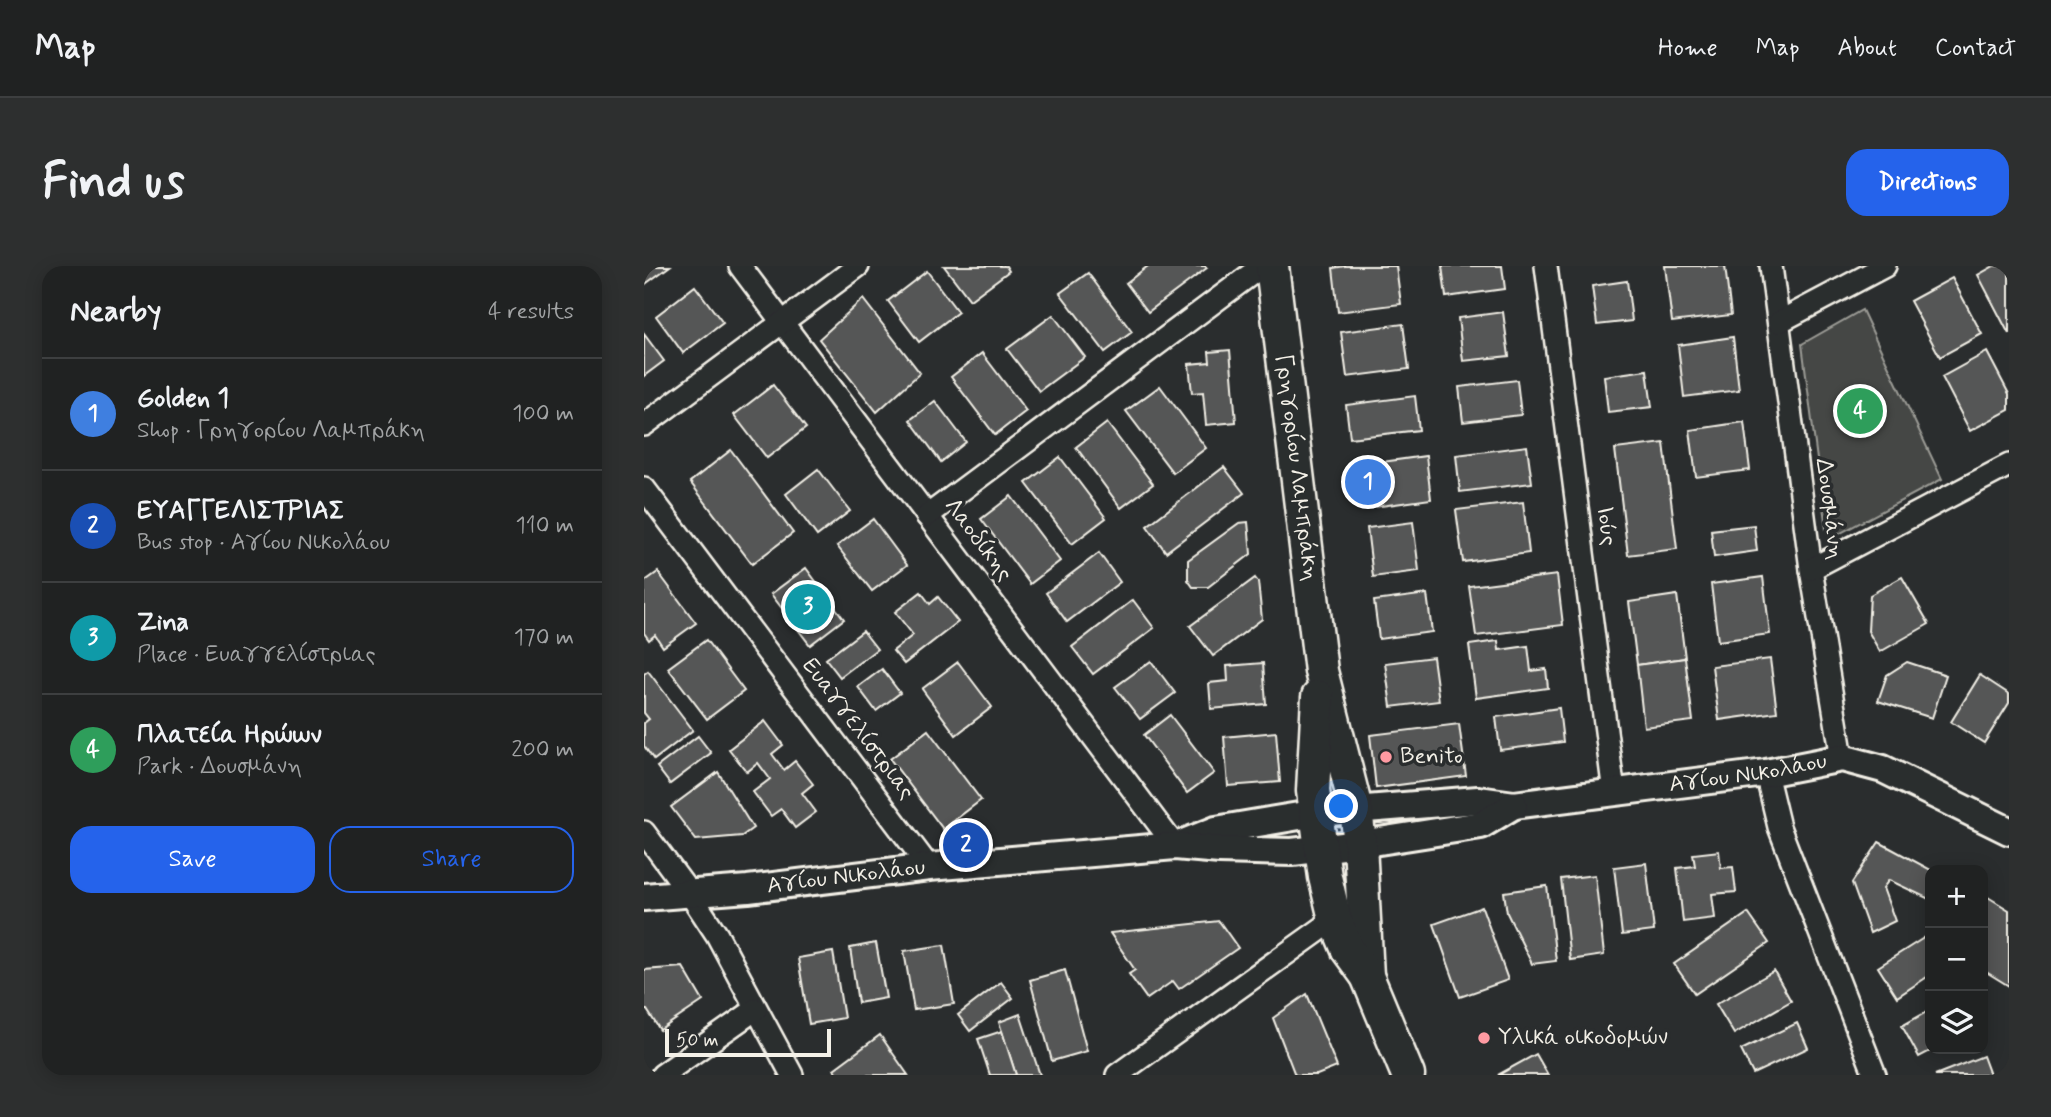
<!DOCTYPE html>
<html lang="en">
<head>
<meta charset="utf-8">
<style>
	body { margin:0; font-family:Mynerve,sans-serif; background:#2d2f2f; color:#f1f3f6 }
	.controls { position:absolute; right:21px; bottom:21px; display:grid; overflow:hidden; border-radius:14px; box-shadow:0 4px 18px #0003 }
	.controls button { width:63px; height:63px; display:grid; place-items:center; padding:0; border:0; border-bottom:2px solid #3d3f40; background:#202222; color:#f1f3f6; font:35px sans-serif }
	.scale { position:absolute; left:21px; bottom:18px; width:166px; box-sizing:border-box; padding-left:7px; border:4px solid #f4f1e8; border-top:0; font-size:19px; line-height:24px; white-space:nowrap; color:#f4f1e8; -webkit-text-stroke:5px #2a2d2e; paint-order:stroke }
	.you { position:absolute; left:698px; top:541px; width:24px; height:24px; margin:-18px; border:5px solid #fff; border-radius:50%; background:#1a73e8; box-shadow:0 0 0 10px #1a73e833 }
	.badge { display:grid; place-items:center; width:46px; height:46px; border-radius:50%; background:#2563eb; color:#fff; font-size:23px; font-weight:700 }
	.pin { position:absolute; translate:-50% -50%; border:4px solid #fff; box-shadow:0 2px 7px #0006 }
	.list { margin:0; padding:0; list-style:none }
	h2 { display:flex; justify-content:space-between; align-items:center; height:91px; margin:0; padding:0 28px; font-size:30px }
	h2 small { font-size:23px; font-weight:400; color:#a2a4a5 }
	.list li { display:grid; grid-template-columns:46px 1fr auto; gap:21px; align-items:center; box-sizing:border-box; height:112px; padding:0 28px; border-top:2px solid #3d3f40 }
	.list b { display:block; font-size:26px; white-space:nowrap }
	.list p { margin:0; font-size:23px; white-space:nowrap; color:#a2a4a5 }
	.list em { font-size:23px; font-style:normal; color:#a2a4a5 }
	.actions { display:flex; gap:14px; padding:21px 28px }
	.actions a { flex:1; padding:16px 0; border:2px solid #2563eb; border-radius:21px; text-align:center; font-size:24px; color:#2563eb }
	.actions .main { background:#2563eb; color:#fff }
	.icon { flex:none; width:38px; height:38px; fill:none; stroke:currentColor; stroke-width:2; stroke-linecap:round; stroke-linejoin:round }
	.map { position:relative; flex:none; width:1365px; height:809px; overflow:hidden; border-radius:21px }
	header { display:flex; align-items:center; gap:42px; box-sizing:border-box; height:98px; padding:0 35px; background:#202222; border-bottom:2px solid #3d3f40 }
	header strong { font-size:33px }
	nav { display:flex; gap:38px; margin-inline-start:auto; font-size:24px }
	.intro { display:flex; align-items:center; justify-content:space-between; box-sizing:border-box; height:168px; padding:0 42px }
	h1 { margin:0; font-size:49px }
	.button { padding:18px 32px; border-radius:21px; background:#2563eb; color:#fff; font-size:24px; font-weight:700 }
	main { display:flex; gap:42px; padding:0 42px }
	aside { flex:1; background:#202222; border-radius:21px; box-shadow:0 4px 18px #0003 }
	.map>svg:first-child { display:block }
</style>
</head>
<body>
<header>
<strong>Map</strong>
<nav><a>Home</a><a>Map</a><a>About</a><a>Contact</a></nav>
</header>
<div class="intro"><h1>Find us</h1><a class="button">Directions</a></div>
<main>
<aside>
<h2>Nearby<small>4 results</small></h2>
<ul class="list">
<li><span class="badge" style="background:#3f7fe0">1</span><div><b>Golden 1</b><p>Shop · Γρηγορίου Λαμπράκη</p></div><em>100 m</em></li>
<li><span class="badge" style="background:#1a4fb4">2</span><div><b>ΕΥΑΓΓΕΛΙΣΤΡΙΑΣ</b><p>Bus stop · Αγίου Νικολάου</p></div><em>110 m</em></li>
<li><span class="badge" style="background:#0f9aa8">3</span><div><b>Zina</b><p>Place · Ευαγγελίστριας</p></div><em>170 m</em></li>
<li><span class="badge" style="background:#2e9e5b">4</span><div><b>Πλατεία Ηρώων</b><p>Park · Δουσμάνη</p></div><em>200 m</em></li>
</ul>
<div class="actions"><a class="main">Save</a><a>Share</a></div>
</aside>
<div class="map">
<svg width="1365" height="809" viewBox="0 0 1365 809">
	<rect width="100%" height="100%" fill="#2a2d2e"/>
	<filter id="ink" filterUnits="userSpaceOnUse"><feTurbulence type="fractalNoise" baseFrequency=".0143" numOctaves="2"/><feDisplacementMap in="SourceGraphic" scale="14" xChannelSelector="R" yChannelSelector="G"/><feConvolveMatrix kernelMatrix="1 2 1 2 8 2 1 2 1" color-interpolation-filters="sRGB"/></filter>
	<g filter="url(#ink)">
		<path fill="#444645" stroke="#9c9c96" stroke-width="2" d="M 1218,44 L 1298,213 L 1195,268 L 1182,263 L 1158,78 Z"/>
		<g fill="#555756" stroke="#f4f1e8" stroke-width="2">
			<path d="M 0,0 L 26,0 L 0,19 Z"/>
			<path d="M 300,0 L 362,0 L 365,5 L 326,34 Z"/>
			<path d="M 504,0 L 561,0 L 563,2 L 504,46 L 482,17 Z"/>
			<path d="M 701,0 L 752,0 L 757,38 L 694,46 L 689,2 Z"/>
			<path d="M 798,0 L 858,0 L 861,23 L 802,31 Z"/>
			<path d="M 1021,0 L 1081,0 L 1087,49 L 1028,56 Z"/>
			<path d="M 1350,0 L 1365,0 L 1365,68 L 1334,9 Z"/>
			<path d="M 283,5 L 314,46 L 275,76 L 244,35 Z"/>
			<path d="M 444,7 L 488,66 L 461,86 L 416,27 Z"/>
			<path d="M 1308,12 L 1338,68 L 1296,91 L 1266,35 Z"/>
			<path d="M 983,15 L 988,55 L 953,59 L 948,20 Z"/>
			<path d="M 51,20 L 79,57 L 39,87 L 12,50 Z"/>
			<path d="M 219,33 L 276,107 L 233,146 L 175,73 Z"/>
			<path d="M 859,46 L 865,90 L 819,95 L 814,52 Z"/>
			<path d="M 409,49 L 441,91 L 395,125 L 363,83 Z"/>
			<path d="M 759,58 L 765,103 L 703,111 L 697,66 Z"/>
			<path d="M 0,68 L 20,95 L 0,110 Z"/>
			<path d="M 1089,71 L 1095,124 L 1040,131 L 1034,79 Z"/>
			<path d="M 586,84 L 592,156 L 562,159 L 559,126 L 548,127 L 545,98 L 566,96 L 565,86 Z"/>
			<path d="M 1343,86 L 1365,128 L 1365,144 L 1326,165 L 1298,111 Z"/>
			<path d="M 338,87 L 382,145 L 351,169 L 307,111 Z"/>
			<path d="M 1003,104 L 1008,141 L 964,146 L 960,110 Z"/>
			<path d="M 873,114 L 877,149 L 819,156 L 815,121 Z"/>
			<path d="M 129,119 L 162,162 L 123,192 L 90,149 Z"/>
			<path d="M 516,120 L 562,182 L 529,207 L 482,145 Z"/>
			<path d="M 771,130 L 775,164 L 706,172 L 702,139 Z"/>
			<path d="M 291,135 L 322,176 L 297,196 L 266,154 Z"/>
			<path d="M 1100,156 L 1106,204 L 1052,211 L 1046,164 Z"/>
			<path d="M 463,157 L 509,218 L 477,242 L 432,181 Z"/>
			<path d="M 1020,177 L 1033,283 L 984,289 L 971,183 Z"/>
			<path d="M 883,180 L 888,217 L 816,226 L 812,189 Z"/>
			<path d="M 87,184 L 149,267 L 108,298 L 46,216 Z"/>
			<path d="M 782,190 L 787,233 L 722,242 L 716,199 Z"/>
			<path d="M 416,191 L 462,252 L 428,278 L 382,217 Z"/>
			<path d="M 580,201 L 600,227 L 522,286 L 503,260 Z"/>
			<path d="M 174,203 L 206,245 L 173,270 L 142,228 Z"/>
			<path d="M 367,230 L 416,295 L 386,318 L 337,253 Z"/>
			<path d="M 879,236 L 885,287 L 819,296 L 812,244 Z"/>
			<path d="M 229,253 L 263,299 L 228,325 L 193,280 Z"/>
			<path d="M 604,256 L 607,288 L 564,321 L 549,321 L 544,314 L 544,294 L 595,257 Z"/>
			<path d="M 769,256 L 775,305 L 729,311 L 723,262 Z"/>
			<path d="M 1110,259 L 1113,285 L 1070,291 L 1067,264 Z"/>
			<path d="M 455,287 L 476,316 L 423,356 L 402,327 Z"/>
			<path d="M 162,302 L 200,353 L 166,379 L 127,328 Z"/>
			<path d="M 14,306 L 52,357 L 19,381 L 11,369 L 5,374 L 0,367 L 0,316 Z"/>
			<path d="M 913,309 L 919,359 L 832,370 L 825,320 Z"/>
			<path d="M 1119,311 L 1126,368 L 1074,375 L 1067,318 Z"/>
			<path d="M 1258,311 L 1285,358 L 1236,386 L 1224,365 L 1226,329 Z"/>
			<path d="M 611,312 L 614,316 L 618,353 L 569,390 L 546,360 Z"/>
			<path d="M 277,326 L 286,338 L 294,331 L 314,356 L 260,398 L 249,385 L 269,369 L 251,346 Z"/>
			<path d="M 783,328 L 788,366 L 735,373 L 730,335 Z"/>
			<path d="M 1033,329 L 1041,392 L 993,399 L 985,336 Z"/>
			<path d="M 489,334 L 510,362 L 449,408 L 428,381 Z"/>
			<path d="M 219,365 L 233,383 L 196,411 L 182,393 Z"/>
			<path d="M 62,374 L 100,425 L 63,453 L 24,402 Z"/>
			<path d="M 854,375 L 855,384 L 884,380 L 887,405 L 902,403 L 904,422 L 832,432 L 825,379 Z"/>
			<path d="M 789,391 L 795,435 L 747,441 L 741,397 Z"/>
			<path d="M 1041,392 L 1049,455 L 1000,461 L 993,399 Z"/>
			<path d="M 1126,393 L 1133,446 L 1075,454 L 1068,400 Z"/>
			<path d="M 507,395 L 531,427 L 496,453 L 471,421 Z"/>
			<path d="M 314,396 L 348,441 L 312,469 L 278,423 Z"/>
			<path d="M 1263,396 L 1302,409 L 1288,452 L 1234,435 L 1243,409 Z"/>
			<path d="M 619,397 L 622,438 L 567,443 L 565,417 L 584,415 L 583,400 Z"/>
			<path d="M 238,403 L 256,427 L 232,445 L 214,421 Z"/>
			<path d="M 4,405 L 49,464 L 10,494 L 0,480 L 0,457 L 5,453 L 0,447 L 0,408 Z"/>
			<path d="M 1336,409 L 1365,428 L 1365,437 L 1340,477 L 1307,456 Z"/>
			<path d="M 915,442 L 919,476 L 856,484 L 852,451 Z"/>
			<path d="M 526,449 L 570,507 L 543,527 L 500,469 Z"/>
			<path d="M 121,455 L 139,479 L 128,488 L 140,504 L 151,495 L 169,518 L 158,527 L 172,546 L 151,562 L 137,543 L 127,550 L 109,526 L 126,513 L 114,497 L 103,506 L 85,483 Z"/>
			<path d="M 815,458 L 822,510 L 732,522 L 726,469 Z"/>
			<path d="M 284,464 L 337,534 L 299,563 L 246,493 Z"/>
			<path d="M 632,466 L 636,516 L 584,520 L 580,471 Z"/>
			<path d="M 54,470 L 67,487 L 26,518 L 13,501 Z"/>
			<path d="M 74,506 L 109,562 L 98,570 L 52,574 L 27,541 Z"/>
			<path d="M 1235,576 L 1287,604 L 1286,631 L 1285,633 L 1245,614 L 1239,622 L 1251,655 L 1226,667 L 1208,617 Z"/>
			<path d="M 1075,585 L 1077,602 L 1089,601 L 1092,626 L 1068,628 L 1071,652 L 1039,656 L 1033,602 L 1051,600 L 1049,588 Z"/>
			<path d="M 1002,597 L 1010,665 L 978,669 L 970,601 Z"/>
			<path d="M 951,609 L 960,689 L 926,694 L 917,613 Z"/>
			<path d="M 903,620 L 912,695 L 888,698 L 863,647 L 860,626 Z"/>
			<path d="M 1339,628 L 1365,644 L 1365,720 L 1339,704 Z"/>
			<path d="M 838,641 L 864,714 L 816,731 L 790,658 Z"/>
			<path d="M 1104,647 L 1125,677 L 1051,728 L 1030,698 Z"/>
			<path d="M 575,655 L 594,682 L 535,723 L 529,715 L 503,733 L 485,708 L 491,704 L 466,667 Z"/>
			<path d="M 1286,668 L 1286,709 L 1253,731 L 1234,701 Z"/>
			<path d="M 232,677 L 242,732 L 214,737 L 206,682 Z"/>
			<path d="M 300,679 L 310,738 L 270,744 L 260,685 Z"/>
			<path d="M 189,686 L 200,752 L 165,758 L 154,692 Z"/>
			<path d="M 39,701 L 59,735 L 16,764 L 3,744 L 0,744 L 0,704 Z"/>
			<path d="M 421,704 L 443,785 L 408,795 L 386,714 Z"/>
			<path d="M 1130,705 L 1147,735 L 1090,768 L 1072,738 Z"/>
			<path d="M 357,716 L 369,732 L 326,765 L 314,749 Z"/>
			<path d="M 663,728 L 693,801 L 673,809 L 651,809 L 629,752 Z"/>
			<path d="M 1286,744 L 1286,783 L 1290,783 L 1275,791 L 1258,760 Z"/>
			<path d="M 376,748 L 396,809 L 372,809 L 355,756 Z"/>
			<path d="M 1153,757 L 1164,782 L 1109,808 L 1097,784 Z"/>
			<path d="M 358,765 L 372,809 L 346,809 L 334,773 Z"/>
			<path d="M 236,769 L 264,809 L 194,809 L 190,803 Z"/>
			<path d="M 892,788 L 904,809 L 854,809 Z"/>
			<path d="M 1339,790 L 1346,809 L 1291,809 Z"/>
		</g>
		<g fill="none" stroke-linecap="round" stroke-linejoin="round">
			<g stroke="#f4f1e8" stroke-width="26">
				<g id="minor">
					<path d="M 96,0 L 531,580"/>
					<path d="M 902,0 L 970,527"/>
					<path d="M 1127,0 L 1167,303 L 1198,492"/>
					<path d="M 1135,56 L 1241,0"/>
					<path d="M 0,159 L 214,0"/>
					<path d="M 0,222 L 285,601"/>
					<path d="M 283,250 L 618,0"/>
					<path d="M 1167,303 L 1365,199"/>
					<path d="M 1122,507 L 1135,561 L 1231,809"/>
					<path d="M 0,566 L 46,628 L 73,669 L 148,809"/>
					<path d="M 18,809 L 112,743"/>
					<path d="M 473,809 L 691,653"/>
				</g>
			</g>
			<g stroke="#f4f1e8" stroke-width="32">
				<g id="tertiary">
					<path id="s1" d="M 537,578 L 572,564 L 673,547 L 834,534 L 870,539 L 1122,507 L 1198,492 L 1239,503 L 1365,565"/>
					<path id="s2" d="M 0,631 L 104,623 L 285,601 L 531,580 L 576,584 L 648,586 L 716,578 L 837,559 L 870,539"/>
				</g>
			</g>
			<g stroke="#f4f1e8" stroke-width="37">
				<g id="secondary">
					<path id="s3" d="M 628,0 L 677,405 L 712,543 L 716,578 L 723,710"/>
					<path d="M 674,431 L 669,525 L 681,611 L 691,653 L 704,684 L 723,710 L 764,809"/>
				</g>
			</g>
			<use href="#minor" stroke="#2a2d2e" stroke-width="21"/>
			<use href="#tertiary" stroke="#2a2d2e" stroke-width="26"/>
			<use href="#secondary" stroke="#2a2d2e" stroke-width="32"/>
		</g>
	</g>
	<g fill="#ff9aa2" stroke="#2a2d2e" stroke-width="2.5">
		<circle cx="742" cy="491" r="7"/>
		<circle cx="840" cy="772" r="7"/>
	</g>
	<g text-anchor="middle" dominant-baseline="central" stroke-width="7" stroke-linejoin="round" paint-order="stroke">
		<g font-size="23" fill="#f4f1e8" stroke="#2a2d2e">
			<text stroke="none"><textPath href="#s3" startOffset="203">Γρηγορίου Λαμπράκη</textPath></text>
			<text transform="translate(1185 243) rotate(83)">Δουσμάνη</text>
			<text transform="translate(962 260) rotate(83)">Ιούς</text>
			<text transform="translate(334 274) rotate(53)">Λαοδίκης</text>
			<text transform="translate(214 463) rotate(53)">Ευαγγελίστριας</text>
			<text stroke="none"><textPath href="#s1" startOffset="574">Αγίου Νικολάου</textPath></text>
			<text stroke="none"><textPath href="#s2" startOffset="203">Αγίου Νικολάου</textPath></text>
		</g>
		<g font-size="23" fill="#f4f1e8" stroke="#2a2d2e" text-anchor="start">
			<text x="756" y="491">Benito</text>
			<text x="854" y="772">Υλικά οικοδομών</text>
		</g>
	</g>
</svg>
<div class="controls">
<button>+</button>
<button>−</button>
<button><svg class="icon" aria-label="layers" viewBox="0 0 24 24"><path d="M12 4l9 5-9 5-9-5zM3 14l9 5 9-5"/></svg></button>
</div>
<div class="scale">50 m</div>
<div class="you"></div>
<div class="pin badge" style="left:724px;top:216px;background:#3f7fe0">1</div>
<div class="pin badge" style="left:322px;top:579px;background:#1a4fb4">2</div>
<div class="pin badge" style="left:164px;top:341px;background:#0f9aa8">3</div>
<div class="pin badge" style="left:1216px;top:145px;background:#2e9e5b">4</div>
</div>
</main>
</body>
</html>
